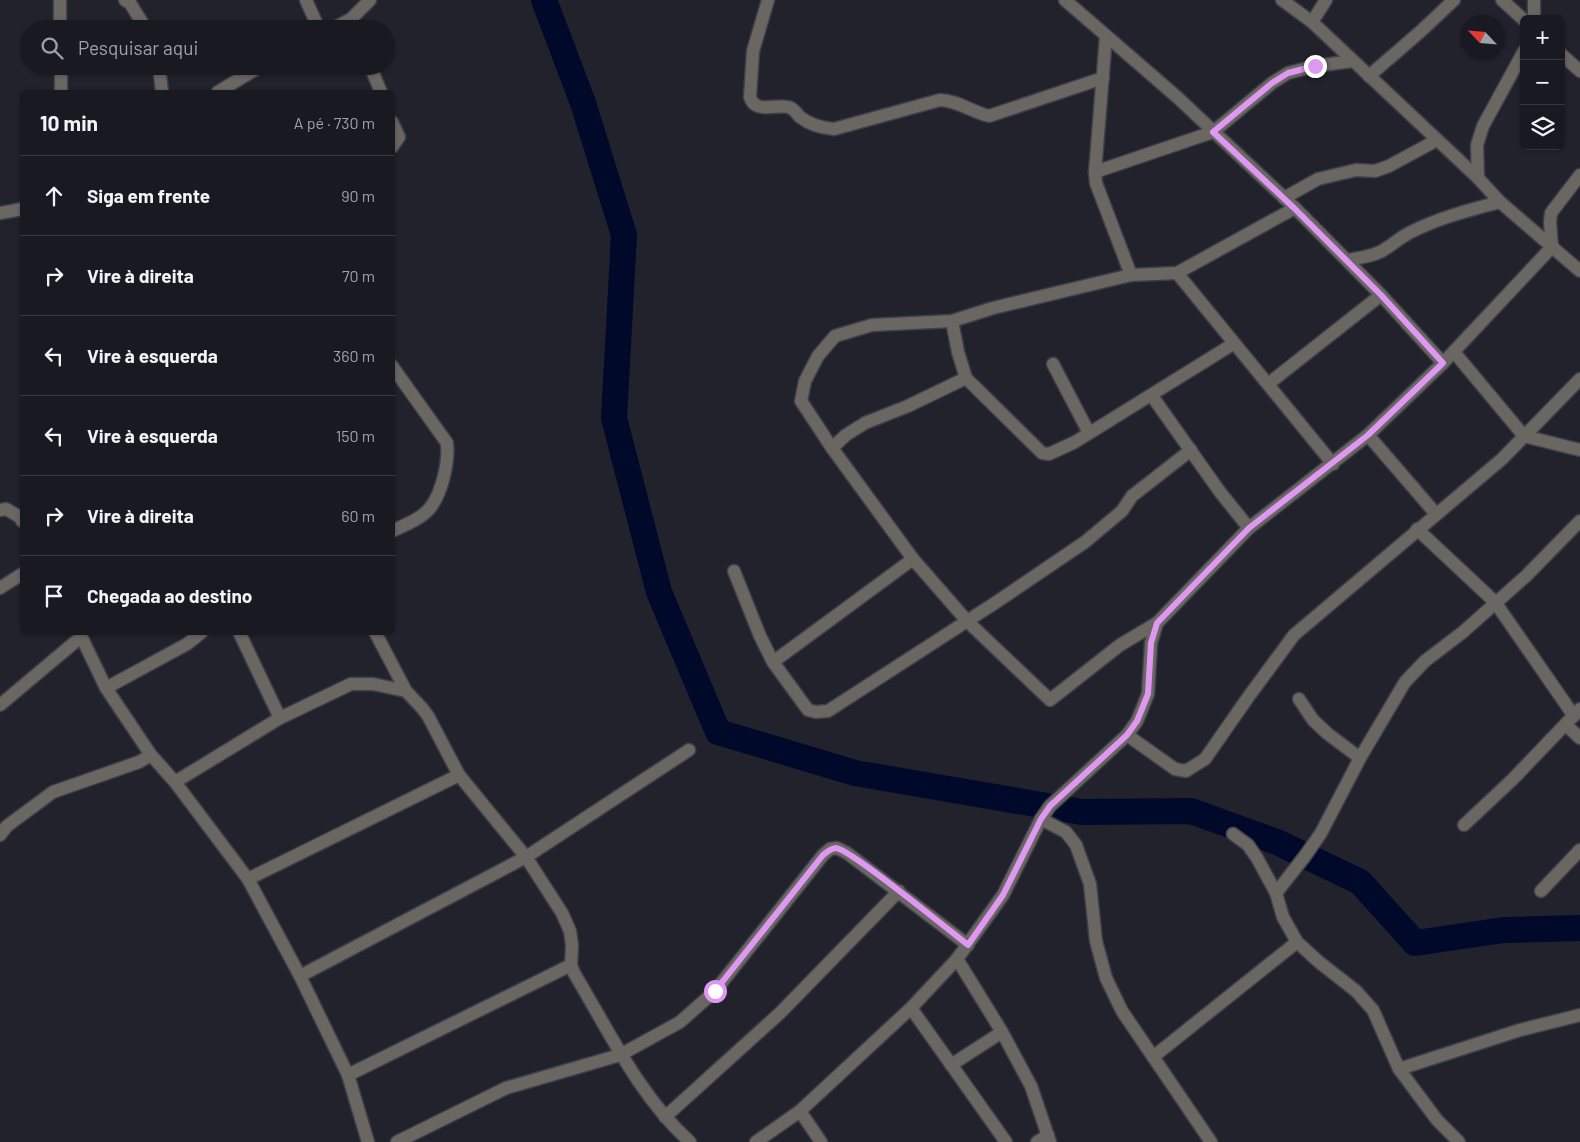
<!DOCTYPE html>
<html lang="pt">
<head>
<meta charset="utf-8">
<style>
	body { margin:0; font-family:Barlow,sans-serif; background:#26272e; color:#f1f3f6 }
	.controls { position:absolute; right:15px; top:15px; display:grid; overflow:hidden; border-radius:8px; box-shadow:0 1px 4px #0004 }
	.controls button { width:45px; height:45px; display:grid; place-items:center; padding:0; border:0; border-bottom:1px solid #37383f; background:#191a21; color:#f1f3f6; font:25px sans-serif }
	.compass { position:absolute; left:1460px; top:15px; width:45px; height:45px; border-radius:50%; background:#191a21; box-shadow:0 1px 4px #0004; rotate:296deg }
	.stop { position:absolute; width:15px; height:15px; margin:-11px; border:4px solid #df98f1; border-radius:50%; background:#fff }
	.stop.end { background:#df98f1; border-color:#fff; box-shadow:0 1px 5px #0008 }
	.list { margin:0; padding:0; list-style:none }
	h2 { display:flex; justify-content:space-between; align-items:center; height:65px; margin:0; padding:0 20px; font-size:21px }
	h2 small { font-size:16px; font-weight:400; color:#9fa1a5 }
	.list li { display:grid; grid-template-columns:32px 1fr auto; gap:15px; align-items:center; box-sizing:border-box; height:80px; padding:0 20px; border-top:1px solid #37383f }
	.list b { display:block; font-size:19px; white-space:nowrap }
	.list em { font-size:16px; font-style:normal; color:#9fa1a5 }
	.icon { flex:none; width:28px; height:28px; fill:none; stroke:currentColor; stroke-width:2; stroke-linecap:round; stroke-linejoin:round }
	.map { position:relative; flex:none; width:1580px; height:1142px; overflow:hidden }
	.search { position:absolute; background:#191a21; box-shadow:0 1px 4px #0004; left:20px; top:20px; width:375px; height:55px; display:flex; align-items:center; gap:12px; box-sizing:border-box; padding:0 18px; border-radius:28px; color:#9fa1a5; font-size:19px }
	.panel { position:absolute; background:#191a21; box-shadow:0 1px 4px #0004; left:20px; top:90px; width:375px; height:545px; border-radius:8px }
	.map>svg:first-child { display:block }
</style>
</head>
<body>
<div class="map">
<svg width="1580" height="1142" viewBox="0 0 1580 1142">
	<rect width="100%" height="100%" fill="#21222c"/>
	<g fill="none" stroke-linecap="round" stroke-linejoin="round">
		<path stroke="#00092a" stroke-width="26" d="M 544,0 L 583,103 L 624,235 L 614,418 L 659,592 L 718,732 L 855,773 L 1082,812 L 1191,811 L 1277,842 L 1360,882 L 1415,943 L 1504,930 L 1580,928"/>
		<g stroke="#3e3f48" stroke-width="15">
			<g id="minor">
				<path d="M 60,0 L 60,29"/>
				<path d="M 125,0 L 130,3 L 146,29"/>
				<path d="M 306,0 L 319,29"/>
				<path d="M 768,0 L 753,51 L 750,97 C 755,114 775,104 788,107 C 794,108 796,113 800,117 C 810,125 822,128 834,129 L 940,100 C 959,101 972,112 989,116 L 1103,78"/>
				<path d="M 1065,0 L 1177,97 L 1295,208 L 1381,295 L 1443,363"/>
				<path d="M 1282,0 L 1312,22 L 1478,178 L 1500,202 L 1580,271"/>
				<path d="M 1502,0 L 1524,20"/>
				<path d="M 1534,0 L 1534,19"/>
				<path d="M 1312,22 L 1326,0"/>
				<path d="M 332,29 L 351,19 L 370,0"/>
				<path d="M 1106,36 L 1095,172 L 1096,183 L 1131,275"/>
				<path d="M 1561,54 L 1580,71"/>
				<path d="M 61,66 L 61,92"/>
				<path d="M 159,66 L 162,92"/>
				<path d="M 370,66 L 381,92"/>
				<path d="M 1369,76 L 1421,31 L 1454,0"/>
				<path d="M 218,92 L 261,66"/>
				<path d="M 392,122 L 399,137 L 392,147"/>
				<path d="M 1095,172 L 1213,132 L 1272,83 L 1288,73 L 1315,66 L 1353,61"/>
				<path d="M 1478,178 L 1477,145 L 1483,126 L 1524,51"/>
				<path d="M 1284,198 L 1318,179 L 1356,170 L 1375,171 L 1389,166 L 1437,140"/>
				<path d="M 0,213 L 22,209"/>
				<path d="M 1347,260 C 1358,258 1369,257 1380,252 C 1390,247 1399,238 1409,233 C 1438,218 1469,210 1500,202"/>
				<path d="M 1177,273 L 1333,464"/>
				<path d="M 952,321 L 958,352 L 966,378 L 1042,453 L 1049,454 L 1075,442 L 1233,344"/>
				<path d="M 1454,352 L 1524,436 L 1580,450"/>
				<path d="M 1053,364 L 1089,433"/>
				<path d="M 392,366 L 447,443 C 449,462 442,493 430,508 C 421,519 405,525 392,531"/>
				<path d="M 1268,384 L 1381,295"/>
				<path d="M 1152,396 L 1220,492 L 1249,528"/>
				<path d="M 1368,435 L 1436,514"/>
				<path d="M 832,448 L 846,435 L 865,423 L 908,406 L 966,378"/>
				<path d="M 0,510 L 6,509 L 20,517 L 22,521"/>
				<path d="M 1417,529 L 1495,602 L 1574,716"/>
				<path d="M 734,571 L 760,636 L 773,662 L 808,710 L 816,712 L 828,711 L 995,603 L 1085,542 L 1122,511 L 1132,496 L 1191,450"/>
				<path d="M 0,588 L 22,574"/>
				<path d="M 1157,623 L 1120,645 L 1050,700 L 967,621 L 913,559 L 832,448 L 801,401 L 805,381 L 818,356 L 835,336 L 872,325 L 952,321 L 993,308 L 1131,275 L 1177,273 L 1295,208"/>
				<path d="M 79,632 L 106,688 L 151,755 L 175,782 L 248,879 L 300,976 L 348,1075 L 368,1142"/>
				<path d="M 239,632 L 280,718"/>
				<path d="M 375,632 L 406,691 L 422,708 L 428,716 L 459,775 L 526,857 L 562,913 L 570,931 L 572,945 L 571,965 L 574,973 C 609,1031 639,1096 690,1142"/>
				<path d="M 773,662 L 913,559"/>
				<path d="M 106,688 L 187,644 L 202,632"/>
				<path d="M 1299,699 L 1313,720 L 1328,734 L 1360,758"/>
				<path d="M 0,705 L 81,637"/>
				<path d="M 1566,725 L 1580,738"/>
				<path d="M 1127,735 L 1175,769 L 1186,771 L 1205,759 L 1249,696 L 1294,635 L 1502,459 L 1580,379"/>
				<path d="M 175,782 L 280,718 L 351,684 L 373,684 L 406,691"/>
				<path d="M 1041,819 L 1066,832 L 1076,845 L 1090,884 L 1096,941 L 1106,978 L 1122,1011 L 1211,1142"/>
				<path d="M 1464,825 L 1513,779 L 1580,709"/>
				<path d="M 1233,834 L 1248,845 L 1257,858 L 1276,893 L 1283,917 L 1297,942 L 1319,962 L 1356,991 L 1373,1010 L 1399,1069 L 1437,1120 L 1459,1142"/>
				<path d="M 0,835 L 7,826 L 53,792 L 139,762 L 151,755"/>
				<path d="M 248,879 L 459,775"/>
				<path d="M 1541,891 L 1580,850"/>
				<path d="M 1276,893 L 1305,856 L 1321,833 L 1360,758 L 1405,682 L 1425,661 L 1463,632 L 1526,576 L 1580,521"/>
				<path d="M 957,959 L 1002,1032 L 1031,1086 L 1050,1142"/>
				<path d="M 300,976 L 526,857 L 689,750"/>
				<path d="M 911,1008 L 1006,1142"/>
				<path d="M 1153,1057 L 1297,942"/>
				<path d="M 951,1065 L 1002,1032"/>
				<path d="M 1399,1069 L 1520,1030 L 1580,1015"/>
				<path d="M 348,1075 L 571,965"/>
				<path d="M 800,1111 L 821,1142"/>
				<path d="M 665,1117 L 780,1013 L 899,891"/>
				<path d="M 397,1142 L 506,1088 L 620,1055 L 680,1022 L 715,991 L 823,855 L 830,849 L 837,848 L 847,853 L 968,945"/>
				<path d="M 756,1142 L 800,1111 L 911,1008 L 957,959 L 1003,895 L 1041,819 L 1050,806 L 1127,735 L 1137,721 L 1148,694 L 1151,643 L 1157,623 L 1249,528 L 1368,435 L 1443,363 L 1552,247 L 1550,222 L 1551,213 L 1580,175"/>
				<path d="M 1037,1142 L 1048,1135"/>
			</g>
		</g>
		<use href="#minor" stroke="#6a6662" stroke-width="12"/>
	</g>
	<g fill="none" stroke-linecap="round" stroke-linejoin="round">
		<path stroke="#df98f1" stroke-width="6" d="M 715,991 L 823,855 C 827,852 831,848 836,848 C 850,849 950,931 968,945 L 1003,895 L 1041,819 L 1050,806 L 1127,735 L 1137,721 L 1148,694 L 1151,643 L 1157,623 L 1249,528 L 1368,435 L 1443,363 L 1381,295 L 1294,208 L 1213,132 L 1272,83 L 1288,73 L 1315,66"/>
	</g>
</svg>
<div class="controls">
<button>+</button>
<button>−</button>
<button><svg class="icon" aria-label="layers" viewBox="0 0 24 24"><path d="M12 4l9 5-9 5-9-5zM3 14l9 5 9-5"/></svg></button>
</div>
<svg class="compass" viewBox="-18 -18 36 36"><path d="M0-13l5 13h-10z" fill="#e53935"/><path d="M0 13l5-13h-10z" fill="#9fa1a5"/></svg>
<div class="stop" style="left:715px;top:991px"></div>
<div class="stop end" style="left:1315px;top:66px"></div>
<div class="search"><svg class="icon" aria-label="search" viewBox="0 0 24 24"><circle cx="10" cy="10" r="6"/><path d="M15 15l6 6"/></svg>Pesquisar aqui</div>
<section class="panel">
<h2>10 min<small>A pé · 730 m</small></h2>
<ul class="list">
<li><svg class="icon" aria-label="ahead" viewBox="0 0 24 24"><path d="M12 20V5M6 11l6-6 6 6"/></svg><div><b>Siga em frente</b></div><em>90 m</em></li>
<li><svg class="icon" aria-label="right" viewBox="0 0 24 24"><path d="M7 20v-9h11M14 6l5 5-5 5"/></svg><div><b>Vire à direita</b></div><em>70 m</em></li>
<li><svg class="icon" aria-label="left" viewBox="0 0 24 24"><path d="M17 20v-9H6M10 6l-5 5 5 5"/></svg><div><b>Vire à esquerda</b></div><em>360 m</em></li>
<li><svg class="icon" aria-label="left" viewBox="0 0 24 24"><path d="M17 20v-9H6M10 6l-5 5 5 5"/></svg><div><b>Vire à esquerda</b></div><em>150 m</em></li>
<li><svg class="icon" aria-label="right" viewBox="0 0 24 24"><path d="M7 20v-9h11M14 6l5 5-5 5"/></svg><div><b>Vire à direita</b></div><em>60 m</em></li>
<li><svg class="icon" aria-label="arrive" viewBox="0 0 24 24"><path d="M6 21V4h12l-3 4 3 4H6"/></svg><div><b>Chegada ao destino</b></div></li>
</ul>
</section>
</div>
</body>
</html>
